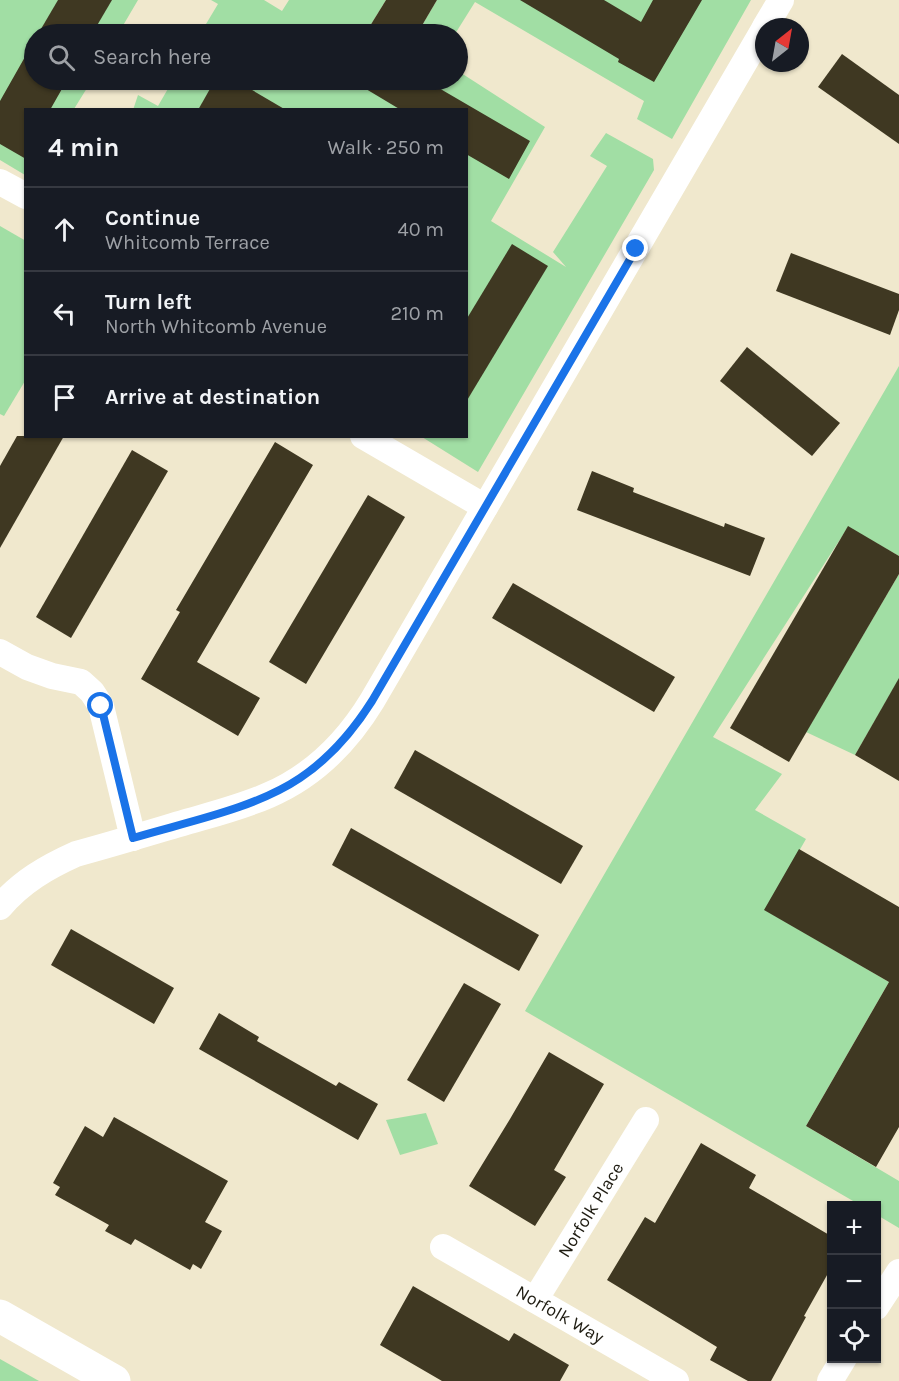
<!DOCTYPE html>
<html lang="en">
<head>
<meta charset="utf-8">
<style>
	body { margin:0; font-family:Karla,sans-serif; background:#20242c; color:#f1f3f6 }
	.controls { position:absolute; right:18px; bottom:18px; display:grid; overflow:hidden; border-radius:0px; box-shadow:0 2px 4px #0004 }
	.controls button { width:54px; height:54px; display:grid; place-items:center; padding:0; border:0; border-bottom:2px solid #363941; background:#171b24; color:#f1f3f6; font:30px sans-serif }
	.compass { position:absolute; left:755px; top:18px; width:54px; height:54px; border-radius:50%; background:#171b24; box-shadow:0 2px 4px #0004; rotate:31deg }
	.stop { position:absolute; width:18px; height:18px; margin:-14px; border:4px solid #1a73e8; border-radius:50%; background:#fff }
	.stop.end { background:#1a73e8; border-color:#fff; box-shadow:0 2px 6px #0008 }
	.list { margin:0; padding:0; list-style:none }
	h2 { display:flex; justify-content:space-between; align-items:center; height:78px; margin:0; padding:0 24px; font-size:26px }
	h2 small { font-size:20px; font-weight:400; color:#9ea1a6 }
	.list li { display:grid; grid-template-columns:39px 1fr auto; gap:18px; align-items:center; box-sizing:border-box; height:84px; padding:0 24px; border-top:2px solid #363941 }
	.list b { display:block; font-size:22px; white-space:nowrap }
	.list p { margin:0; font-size:20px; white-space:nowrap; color:#9ea1a6 }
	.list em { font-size:20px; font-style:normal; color:#9ea1a6 }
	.icon { flex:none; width:33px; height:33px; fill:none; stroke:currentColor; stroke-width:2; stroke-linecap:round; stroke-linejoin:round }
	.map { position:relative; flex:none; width:899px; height:1381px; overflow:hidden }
	.search { position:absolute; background:#171b24; box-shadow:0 2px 4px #0004; left:24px; top:24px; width:444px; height:66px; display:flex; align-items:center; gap:15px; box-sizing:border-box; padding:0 21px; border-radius:33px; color:#9ea1a6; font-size:22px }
	.panel { position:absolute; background:#171b24; box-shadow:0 2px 4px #0004; left:24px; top:108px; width:444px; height:330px; border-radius:0px }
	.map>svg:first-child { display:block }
</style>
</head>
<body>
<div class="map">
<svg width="899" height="1381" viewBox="0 0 899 1381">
	<rect width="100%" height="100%" fill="#f0e8cd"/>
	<g fill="#a1dea4">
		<path d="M 0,0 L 138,0 L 118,34 L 34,34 L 34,80 L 92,80 L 74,109 L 26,110 L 25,175 L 0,160 Z"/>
		<path d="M 211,0 L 264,0 L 282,11 L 289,0 L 386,0 L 365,34 L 200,34 L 218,4 Z"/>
		<path d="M 437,0 L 751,0 L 672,139 L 637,119 L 644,101 L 475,2 L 455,34 L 417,34 Z"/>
		<path d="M 458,71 L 545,127 L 491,221 L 566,267 L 553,252 L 607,166 L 590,156 L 606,133 L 653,159 L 654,170 L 478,472 L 422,437 L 466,436 L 466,110 L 133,110 L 138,95 L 158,106 L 173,80 L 351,80 L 380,96 L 390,80 L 458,80 Z"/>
		<path d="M 0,226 L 26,241 L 25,381 L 4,416 L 0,414 Z"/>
		<path d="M 899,366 L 899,556 L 848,527 L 713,737 L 782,774 L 755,810 L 806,839 L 765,910 L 889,982 L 806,1126 L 899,1181 L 899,1228 L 877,1215 L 876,1206 L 860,1205 L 525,1011 Z"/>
		<path d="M 899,574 L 899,694 L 892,691 L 855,755 L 806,732 Z"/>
		<path d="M 426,1113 L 438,1144 L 400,1155 L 386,1120 Z"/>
		<path d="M 0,1359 L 39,1381 L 0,1381 Z"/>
	</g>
	<g fill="#3f3822">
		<path d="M 58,0 L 112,0 L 92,34 L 38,34 Z"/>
		<path d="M 386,0 L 437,0 L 417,34 L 365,34 Z"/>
		<path d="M 520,0 L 604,0 L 641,22 L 653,0 L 702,0 L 654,82 L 618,62 L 619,59 Z"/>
		<path d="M 34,41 L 34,80 L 67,80 L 50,110 L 26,110 L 26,159 L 0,144 L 0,101 Z"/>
		<path d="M 842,54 L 899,95 L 899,144 L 818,87 Z"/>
		<path d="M 215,80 L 235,80 L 286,110 L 198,110 Z"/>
		<path d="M 351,80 L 425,80 L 530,141 L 509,179 L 466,154 L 466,110 L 401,110 Z"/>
		<path d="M 512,244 L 548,266 L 466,402 L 466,320 Z"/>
		<path d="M 791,253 L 899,294 L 899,310 L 890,335 L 776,291 Z"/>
		<path d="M 747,347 L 840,423 L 812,456 L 720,381 Z"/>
		<path d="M 17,436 L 64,436 L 0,548 L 0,466 Z"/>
		<path d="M 275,442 L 313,465 L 197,662 L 260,698 L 238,736 L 141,679 L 180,612 L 176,610 Z"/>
		<path d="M 132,450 L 168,471 L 71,638 L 36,617 Z"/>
		<path d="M 592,471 L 634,488 L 633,492 L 724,527 L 725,523 L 765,538 L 750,576 L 577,510 Z"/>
		<path d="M 368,495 L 405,517 L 306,684 L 269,662 Z"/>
		<path d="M 848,526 L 899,556 L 899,574 L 789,762 L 730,728 Z"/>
		<path d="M 513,583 L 675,677 L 654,712 L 492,618 Z"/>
		<path d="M 899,678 L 899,781 L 855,755 Z"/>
		<path d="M 415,750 L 583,846 L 561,884 L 394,788 Z"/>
		<path d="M 351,828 L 539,935 L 519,971 L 332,865 Z"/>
		<path d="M 799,849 L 899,907 L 899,1127 L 876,1167 L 806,1126 L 889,982 L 764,910 Z"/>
		<path d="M 71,929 L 174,988 L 154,1024 L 51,965 Z"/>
		<path d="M 464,983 L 501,1004 L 444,1102 L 407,1080 Z"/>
		<path d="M 219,1013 L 259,1037 L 257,1041 L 336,1086 L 339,1082 L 378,1104 L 358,1140 L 199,1049 Z"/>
		<path d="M 549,1052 L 604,1084 L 554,1170 L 566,1177 L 535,1226 L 469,1186 L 510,1119 Z"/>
		<path d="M 114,1117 L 228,1181 L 205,1222 L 222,1231 L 201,1269 L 193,1264 L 190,1270 L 135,1239 L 131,1245 L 105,1231 L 109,1225 L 55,1195 L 60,1187 L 53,1183 L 85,1126 L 103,1137 Z"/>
		<path d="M 701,1143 L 756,1175 L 749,1188 L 831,1236 L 831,1268 L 804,1316 L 806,1317 L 771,1381 L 748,1381 L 710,1360 L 717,1347 L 607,1280 L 645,1217 L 655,1223 Z"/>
		<path d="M 413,1286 L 509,1341 L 514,1333 L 569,1365 L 560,1381 L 442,1381 L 380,1345 Z"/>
	</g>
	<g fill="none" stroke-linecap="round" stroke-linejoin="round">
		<g stroke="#fff" stroke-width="26">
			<path d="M 765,27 L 781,0"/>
			<path d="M 0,182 L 26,196"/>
			<path d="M 363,436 L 485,507"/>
			<path d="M 0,652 L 27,667 L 52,676 L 81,682 L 92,692 L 101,706 L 133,838"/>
			<path d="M 0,907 C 21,882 47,867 76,854 C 113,844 149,833 186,822 C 214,814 242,807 269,795 C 313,776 347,742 372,701 L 764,29"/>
			<path id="s1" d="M 443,1247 L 676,1381"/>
			<path id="s2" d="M 535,1300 L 646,1120"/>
			<path d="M 876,1307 L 899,1272"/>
			<path d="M 830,1381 L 844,1358"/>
		</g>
		<path stroke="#fff" stroke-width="33" d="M 0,1316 L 114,1381"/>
	</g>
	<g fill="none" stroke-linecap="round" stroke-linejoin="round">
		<path stroke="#1a73e8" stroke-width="8" d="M 101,706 L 133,838 C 186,822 254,809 300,778 C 330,758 353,731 372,701 L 636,249"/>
	</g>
	<g text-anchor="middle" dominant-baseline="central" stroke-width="6" stroke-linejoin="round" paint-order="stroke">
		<g font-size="18" fill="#1f1c12" stroke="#fdf5da">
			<text stroke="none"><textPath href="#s2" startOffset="106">Norfolk Place</textPath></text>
			<text stroke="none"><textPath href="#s1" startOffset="135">Norfolk Way</textPath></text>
		</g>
	</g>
</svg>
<div class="controls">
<button>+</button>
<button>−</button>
<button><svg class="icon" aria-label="locate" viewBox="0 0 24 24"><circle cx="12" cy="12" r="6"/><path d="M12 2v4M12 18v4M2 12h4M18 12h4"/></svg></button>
</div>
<svg class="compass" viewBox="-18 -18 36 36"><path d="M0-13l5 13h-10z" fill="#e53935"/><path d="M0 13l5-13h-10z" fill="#9ea1a6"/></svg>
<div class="stop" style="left:101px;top:706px"></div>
<div class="stop end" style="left:636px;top:249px"></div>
<div class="search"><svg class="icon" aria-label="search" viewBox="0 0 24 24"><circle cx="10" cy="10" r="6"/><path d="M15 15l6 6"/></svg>Search here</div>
<section class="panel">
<h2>4 min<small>Walk · 250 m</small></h2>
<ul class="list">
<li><svg class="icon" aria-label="ahead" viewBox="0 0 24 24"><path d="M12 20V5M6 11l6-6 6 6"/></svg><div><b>Continue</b><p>Whitcomb Terrace</p></div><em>40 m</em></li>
<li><svg class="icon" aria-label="left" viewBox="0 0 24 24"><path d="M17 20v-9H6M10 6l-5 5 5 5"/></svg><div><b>Turn left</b><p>North Whitcomb Avenue</p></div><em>210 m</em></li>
<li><svg class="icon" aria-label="arrive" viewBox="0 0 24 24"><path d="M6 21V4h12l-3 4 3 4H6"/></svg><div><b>Arrive at destination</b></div></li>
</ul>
</section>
</div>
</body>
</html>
